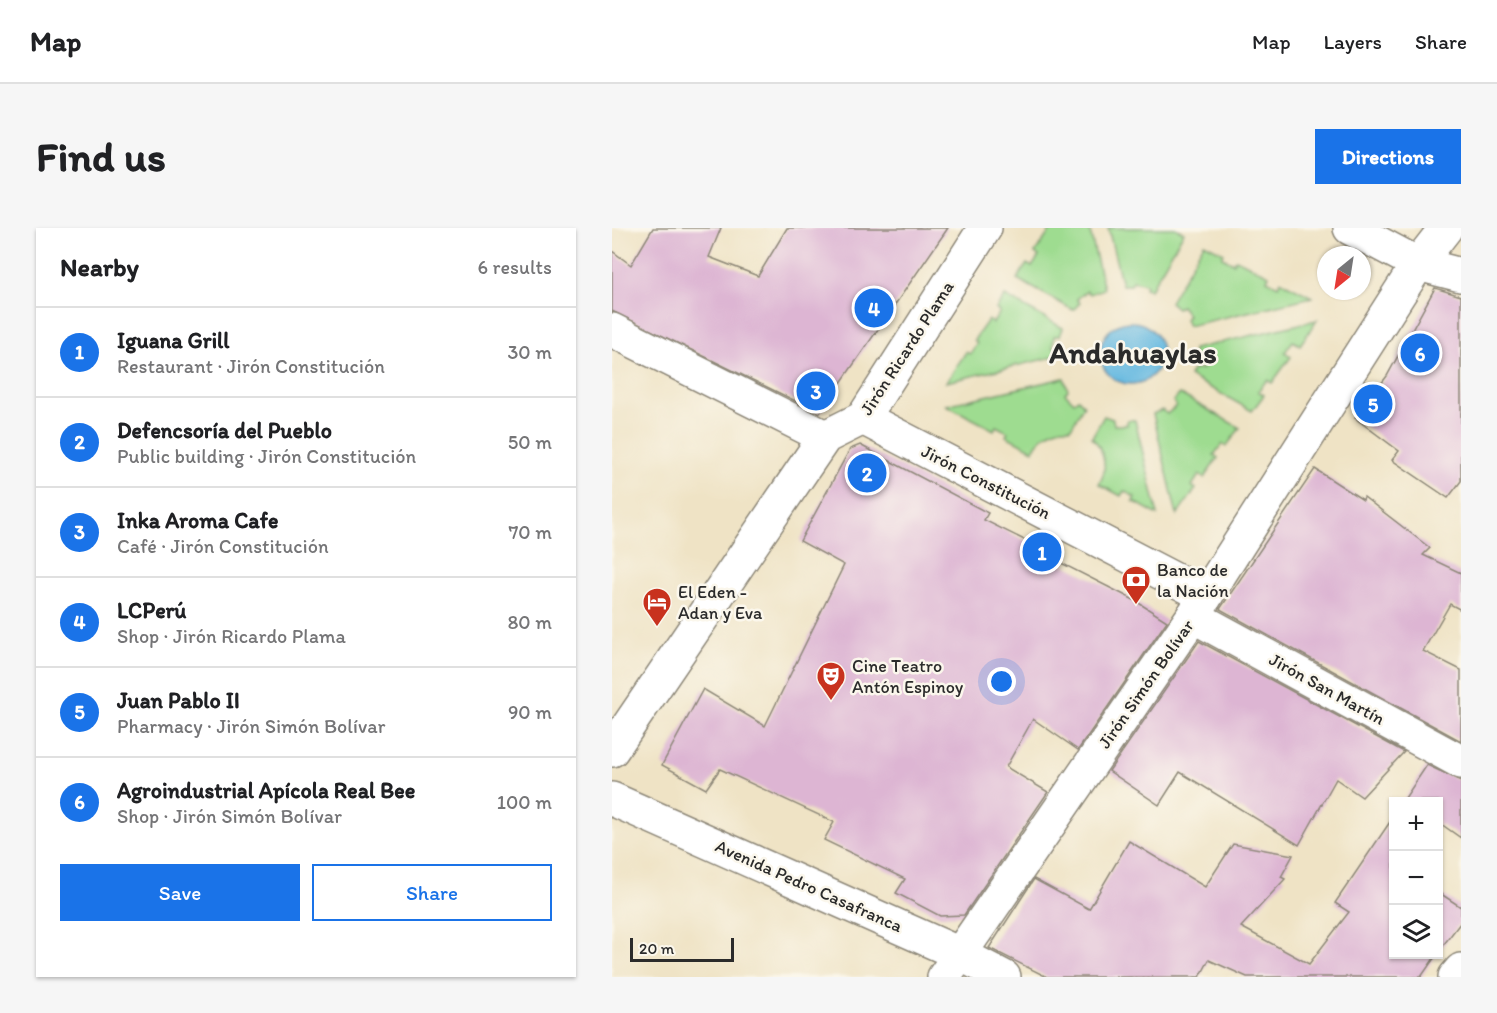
<!DOCTYPE html>
<html lang="en">
<head>
<meta charset="utf-8">
<style>
	body { margin:0; font-family:Itim,sans-serif; background:#f6f6f6; color:#202124 }
	.controls { position:absolute; right:18px; bottom:18px; display:grid; overflow:hidden; border-radius:0px; box-shadow:0 2px 4px #0004 }
	.controls button { width:54px; height:54px; display:grid; place-items:center; padding:0; border:0; border-bottom:2px solid #e0e0e0; background:#fff; color:#202124; font:30px sans-serif }
	.compass { position:absolute; left:705px; top:18px; width:54px; height:54px; border-radius:50%; background:#fff; box-shadow:0 2px 4px #0004; rotate:210deg }
	.scale { position:absolute; left:18px; bottom:15px; width:104px; box-sizing:border-box; padding-left:6px; border:3px solid #2b2b2b; border-top:0; font-size:16px; line-height:21px; white-space:nowrap; color:#2b2b2b; -webkit-text-stroke:4px #fbf7ec; paint-order:stroke }
	.you { position:absolute; left:390px; top:454px; width:21px; height:21px; margin:-15px; border:4px solid #fff; border-radius:50%; background:#1a73e8; box-shadow:0 0 0 9px #1a73e833 }
	.badge { display:grid; place-items:center; width:39px; height:39px; border-radius:50%; background:#1a73e8; color:#fff; font-size:20px; font-weight:700 }
	.pin { position:absolute; translate:-50% -50%; border:3px solid #fff; box-shadow:0 2px 6px #0006 }
	.list { margin:0; padding:0; list-style:none }
	h2 { display:flex; justify-content:space-between; align-items:center; height:78px; margin:0; padding:0 24px; font-size:26px }
	h2 small { font-size:20px; font-weight:400; color:#757577 }
	.list li { display:grid; grid-template-columns:39px 1fr auto; gap:18px; align-items:center; box-sizing:border-box; height:90px; padding:0 24px; border-top:2px solid #e0e0e0 }
	.list b { display:block; font-size:22px; white-space:nowrap }
	.list p { margin:0; font-size:20px; white-space:nowrap; color:#757577 }
	.list em { font-size:20px; font-style:normal; color:#757577 }
	.actions { display:flex; gap:12px; padding:18px 24px }
	.actions a { flex:1; padding:14px 0; border:2px solid #1a73e8; border-radius:0px; text-align:center; font-size:21px; color:#1a73e8 }
	.actions .main { background:#1a73e8; color:#fff }
	.icon { flex:none; width:33px; height:33px; fill:none; stroke:currentColor; stroke-width:2; stroke-linecap:round; stroke-linejoin:round }
	.map { position:relative; flex:none; width:849px; height:749px; overflow:hidden; border-radius:0px }
	header { display:flex; align-items:center; gap:36px; box-sizing:border-box; height:84px; padding:0 30px; background:#fff; border-bottom:2px solid #e0e0e0 }
	header strong { font-size:28px }
	nav { display:flex; gap:33px; margin-inline-start:auto; font-size:21px }
	.intro { display:flex; align-items:center; justify-content:space-between; box-sizing:border-box; height:144px; padding:0 36px }
	h1 { margin:0; font-size:42px }
	.button { padding:15px 27px; border-radius:0px; background:#1a73e8; color:#fff; font-size:21px; font-weight:700 }
	main { display:flex; gap:36px; padding:0 36px }
	aside { flex:1; background:#fff; border-radius:0px; box-shadow:0 2px 4px #0004 }
	.map>svg:first-child { display:block }
</style>
</head>
<body>
<header>
<strong>Map</strong>
<nav><a>Map</a><a>Layers</a><a>Share</a></nav>
</header>
<div class="intro"><h1>Find us</h1><a class="button">Directions</a></div>
<main>
<aside>
<h2>Nearby<small>6 results</small></h2>
<ul class="list">
<li><span class="badge">1</span><div><b>Iguana Grill</b><p>Restaurant · Jirón Constitución</p></div><em>30 m</em></li>
<li><span class="badge">2</span><div><b>Defencsoría del Pueblo</b><p>Public building · Jirón Constitución</p></div><em>50 m</em></li>
<li><span class="badge">3</span><div><b>Inka Aroma Cafe</b><p>Café · Jirón Constitución</p></div><em>70 m</em></li>
<li><span class="badge">4</span><div><b>LCPerú</b><p>Shop · Jirón Ricardo Plama</p></div><em>80 m</em></li>
<li><span class="badge">5</span><div><b>Juan Pablo II</b><p>Pharmacy · Jirón Simón Bolívar</p></div><em>90 m</em></li>
<li><span class="badge">6</span><div><b>Agroindustrial Apícola Real Bee</b><p>Shop · Jirón Simón Bolívar</p></div><em>100 m</em></li>
</ul>
<div class="actions"><a class="main">Save</a><a>Share</a></div>
</aside>
<div class="map">
<svg width="849" height="749" viewBox="0 0 849 749">
	<rect width="100%" height="100%" fill="#fbf7ec"/>
	<filter id="ink" filterUnits="userSpaceOnUse"><feTurbulence type="fractalNoise" baseFrequency=".0167" numOctaves="2"/><feDisplacementMap in="SourceGraphic" scale="12" xChannelSelector="R" yChannelSelector="G"/><feConvolveMatrix kernelMatrix="1 2 1 2 8 2 1 2 1" color-interpolation-filters="sRGB"/></filter>
	<filter id="wash" filterUnits="userSpaceOnUse"><feTurbulence type="fractalNoise" baseFrequency=".008" numOctaves="4" result="noise"/><feDisplacementMap in="SourceGraphic" scale="24" xChannelSelector="R" yChannelSelector="G"/><feGaussianBlur stdDeviation="1.35" result="paint"/><feColorMatrix in="noise" values="0 0 0 0 0 0 0 0 0 0 0 0 0 0 0 0 0 1.4 0 .05"/><feComposite in="paint" operator="in"/></filter>
	<g filter="url(#wash)">
		<rect width="100%" height="100%" fill="#efe3c5"/>
		<g fill="#9edc90" stroke="#64845e" stroke-width="1.5">
			<path d="M 440,0 L 477,0 L 492,61 L 478,66 L 475,63 L 465,71 L 468,75 L 461,82 L 405,51 L 415,36 L 420,39 L 427,28 L 423,25 Z"/>
			<path d="M 496,0 L 563,0 L 572,4 L 538,62 L 533,60 L 534,56 L 521,53 L 519,57 L 510,57 Z"/>
			<path d="M 592,15 L 612,25 L 610,29 L 621,35 L 624,31 L 657,47 L 655,52 L 666,58 L 669,53 L 700,69 L 576,98 L 573,91 L 576,87 L 569,78 L 565,80 L 558,74 Z"/>
			<path d="M 393,68 L 451,100 L 448,108 L 442,108 L 441,120 L 446,121 L 446,128 L 334,154 L 354,124 L 358,126 L 365,115 L 362,112 L 376,92 L 381,95 L 388,84 L 384,81 Z"/>
			<path d="M 705,92 L 688,117 L 681,113 L 673,124 L 679,129 L 660,155 L 655,152 L 646,163 L 652,167 L 640,183 L 577,148 L 580,142 L 590,141 L 590,129 L 581,128 L 581,121 Z"/>
			<path d="M 452,150 L 456,162 L 453,165 L 462,174 L 466,171 L 472,177 L 459,200 C 442,198 429,208 421,222 L 394,208 L 396,204 L 384,198 L 382,202 L 334,177 Z"/>
			<path d="M 568,166 L 628,200 L 614,219 L 610,216 L 602,227 L 606,230 L 592,250 L 587,247 L 580,258 L 584,261 L 565,287 L 541,186 L 550,182 L 555,186 L 564,178 L 561,173 Z"/>
			<path d="M 492,188 L 501,191 L 502,197 L 515,197 L 515,192 L 523,192 L 546,287 L 521,273 L 523,269 L 512,263 L 509,268 L 487,256 C 497,240 492,222 480,209 Z"/>
		</g>
		<circle fill="#63b8e0" stroke="#477286" stroke-width="1.5" cx="519" cy="125" r="31"/>
		<g id="blocks">
			<g fill="#ddb5d3">
				<path d="M 41,0 L 109,0 L 97,29 L 146,48 L 175,0 L 336,0 L 208,185 L 0,83 L 0,23 L 19,37 Z"/>
				<path d="M 823,60 L 849,68 L 849,253 L 836,270 L 780,232 L 787,223 L 743,190 L 775,148 Z"/>
				<path d="M 248,217 L 376,285 L 372,292 L 451,331 L 449,335 L 522,372 L 555,393 L 466,522 L 421,491 L 394,539 L 436,564 L 352,687 L 328,688 L 284,665 L 293,651 L 212,612 L 222,594 L 108,541 L 94,561 L 50,537 L 91,461 L 153,498 L 232,337 L 188,313 L 238,221 Z"/>
				<path d="M 703,241 L 751,272 L 752,269 L 818,320 L 811,327 L 849,345 L 849,382 L 838,376 L 811,423 L 849,442 L 849,513 L 608,381 Z"/>
				<path d="M 587,413 L 792,524 L 750,569 L 724,551 L 687,617 L 568,544 L 547,577 L 497,543 Z"/>
				<path d="M 815,537 L 849,553 L 849,610 L 829,596 L 826,600 L 826,573 L 791,573 Z"/>
				<path d="M 782,588 L 782,726 L 825,726 L 809,749 L 635,749 L 597,732 L 588,749 L 435,749 L 377,720 L 422,651 L 477,681 L 517,613 L 593,659 L 621,616 L 681,627 L 669,649 L 673,651 L 629,699 L 697,736 L 737,684 L 723,675 Z"/>
				<path d="M 826,664 L 849,679 L 849,694 L 826,724 Z"/>
			</g>
		</g>
	</g>
	<g filter="url(#ink)">
		<use href="#blocks" fill-opacity="0" stroke="#8d8778" stroke-width="1.5"/>
		<g fill="none" stroke-linecap="round" stroke-linejoin="round">
			<g stroke="#8d8778" stroke-width="36">
				<g id="minor">
					<path d="M 738,0 L 806,36 L 849,47"/>
					<path d="M 0,102 L 213,209"/>
					<path d="M 251,190 L 594,368"/>
					<path d="M 581,388 L 849,534"/>
					<path d="M 0,522 L 213,209 L 251,190 L 373,0"/>
					<path d="M 0,571 L 348,726 L 392,749"/>
					<path d="M 332,749 L 581,388 L 806,36 L 834,0"/>
					<path d="M 843,749 L 849,742"/>
				</g>
			</g>
			<use href="#minor" stroke="#fff" stroke-width="33"/>
		</g>
	</g>
	<defs>
		<g id="bank-pin" transform="scale(1.5)"><path d="M0 17L-7.5 6A9.5 9.5 0 1 1 7.5 6Z" fill="#c8321e" stroke="#fbf7ec"/><path d="M-6-4H6V4H-6ZM0-2.3a2.3 2.3 0 1 0 0 4.6a2.3 2.3 0 1 0 0-4.6Z" fill="#fff"/></g>
		<g id="hotel-pin" transform="scale(1.5)"><path d="M0 17L-7.5 6A9.5 9.5 0 1 1 7.5 6Z" fill="#c8321e" stroke="#fbf7ec"/><path d="M-6-4.5h1.5V1H6V5H4.5V3h-9V5H-6ZM-4 0a1.8 1.8 0 1 1 3.6 0ZM.5 0V-2.5h3Q6-2.5 6 0Z" fill="#fff"/></g>
		<g id="theatre-pin" transform="scale(1.5)"><path d="M0 17L-7.5 6A9.5 9.5 0 1 1 7.5 6Z" fill="#c8321e" stroke="#fbf7ec"/><path d="M-5-5.5Q0-4 5-5.5V0Q5 5 0 6Q-5 5-5 0ZM-3.3-2.5H-1v1.5H-3.3ZM1-2.5H3.3v1.5H1ZM-2.8 1Q0 5.5 2.8 1Z" fill="#fff"/></g>
	</defs>
	<g fill-rule="evenodd">
		<use href="#bank-pin" x="524" y="352"/>
		<use href="#hotel-pin" x="45" y="374"/>
		<use href="#theatre-pin" x="219" y="448"/>
	</g>
	<g text-anchor="middle" dominant-baseline="central" stroke-width="5" stroke-linejoin="round" paint-order="stroke">
		<g font-size="18" fill="#2b2b2b" stroke="#fbf7ec">
			<text transform="translate(295 120) rotate(-57)">Jirón Ricardo Plama</text>
			<text transform="translate(374 254) rotate(27)">Jirón Constitución</text>
			<text transform="translate(534 456) rotate(-55)">Jirón Simón Bolívar</text>
			<text transform="translate(715 461) rotate(29)">Jirón San Martín</text>
			<text transform="translate(197 658) rotate(24)">Avenida Pedro Casafranca</text>
		</g>
		<g font-size="18" fill="#2b2b2b" stroke="#fbf7ec" text-anchor="start">
			<text x="545" y="342">Banco de<tspan x="545" dy="21">la Nación</tspan></text>
			<text x="66" y="364">El Eden -<tspan x="66" dy="21">Adan y Eva</tspan></text>
			<text x="240" y="438">Cine Teatro<tspan x="240" dy="21">Antón Espinoy</tspan></text>
		</g>
		<g font-size="30" font-weight="bold" fill="#2b2b2b" stroke="#fbf7ec">
			<text x="521" y="124">Andahuaylas</text>
		</g>
	</g>
</svg>
<div class="controls">
<button>+</button>
<button>−</button>
<button><svg class="icon" aria-label="layers" viewBox="0 0 24 24"><path d="M12 4l9 5-9 5-9-5zM3 14l9 5 9-5"/></svg></button>
</div>
<svg class="compass" viewBox="-18 -18 36 36"><path d="M0-13l5 13h-10z" fill="#e53935"/><path d="M0 13l5-13h-10z" fill="#757577"/></svg>
<div class="scale">20 m</div>
<div class="you"></div>
<div class="pin badge" style="left:430px;top:324px">1</div>
<div class="pin badge" style="left:255px;top:245px">2</div>
<div class="pin badge" style="left:204px;top:163px">3</div>
<div class="pin badge" style="left:262px;top:80px">4</div>
<div class="pin badge" style="left:761px;top:176px">5</div>
<div class="pin badge" style="left:808px;top:125px">6</div>
</div>
</main>
</body>
</html>
